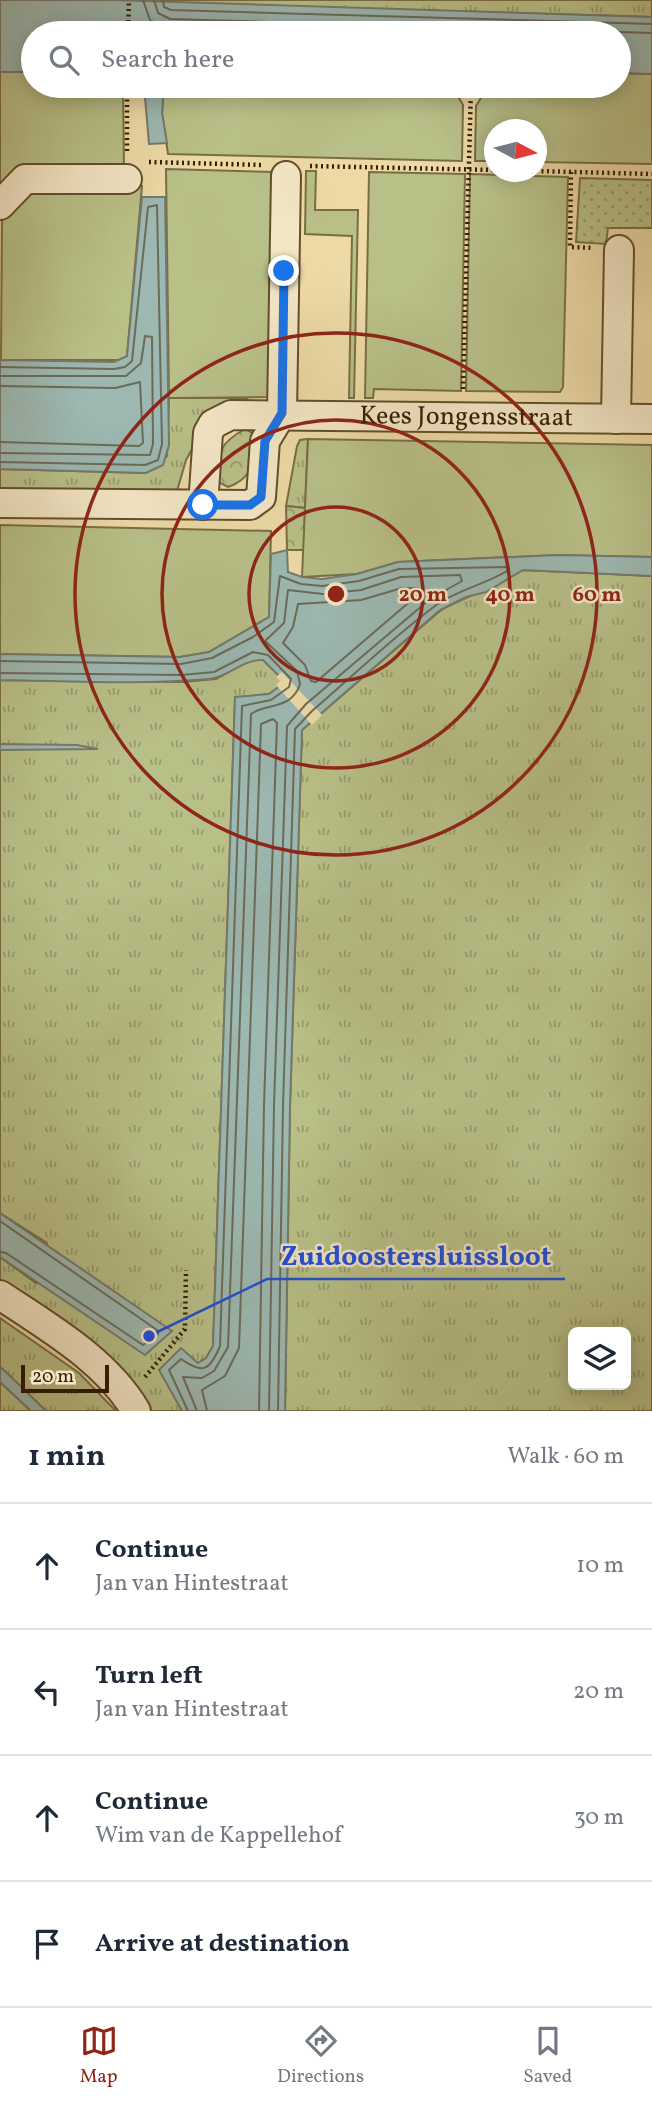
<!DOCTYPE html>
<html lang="en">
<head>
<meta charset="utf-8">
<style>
	body { margin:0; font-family:Vollkorn,serif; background:#f6f6f7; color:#1f2937 }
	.controls { position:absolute; right:21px; bottom:21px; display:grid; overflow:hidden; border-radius:10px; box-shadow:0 4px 18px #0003 }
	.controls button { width:63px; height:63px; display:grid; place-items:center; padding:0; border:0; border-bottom:2px solid #e0e1e3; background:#fff; color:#1f2937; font:35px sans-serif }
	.compass { position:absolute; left:484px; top:119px; width:63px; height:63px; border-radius:50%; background:#fff; box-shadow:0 4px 18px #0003; rotate:97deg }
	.scale { position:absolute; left:21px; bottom:18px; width:88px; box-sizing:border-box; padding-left:7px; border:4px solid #371e01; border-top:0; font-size:19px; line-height:24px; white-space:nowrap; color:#371e01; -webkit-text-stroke:5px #f3e6c5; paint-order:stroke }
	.stop { position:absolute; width:21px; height:21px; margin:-16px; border:5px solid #1a73e8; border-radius:50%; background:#fff }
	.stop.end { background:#1a73e8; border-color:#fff; box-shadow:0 2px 7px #0008 }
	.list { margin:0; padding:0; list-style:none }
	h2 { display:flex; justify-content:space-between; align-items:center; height:91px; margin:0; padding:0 28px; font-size:30px }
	h2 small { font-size:23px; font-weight:400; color:#747a83 }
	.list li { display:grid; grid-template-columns:46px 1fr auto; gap:21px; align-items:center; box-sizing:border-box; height:126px; padding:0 28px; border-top:2px solid #e0e1e3 }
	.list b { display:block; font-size:26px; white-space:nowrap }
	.list p { margin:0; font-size:23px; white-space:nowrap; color:#747a83 }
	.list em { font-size:23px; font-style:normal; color:#747a83 }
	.icon { flex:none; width:38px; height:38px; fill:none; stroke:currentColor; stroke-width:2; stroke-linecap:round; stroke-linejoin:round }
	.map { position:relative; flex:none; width:652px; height:1411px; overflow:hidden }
	.search { position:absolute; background:#fff; box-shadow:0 4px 18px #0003; left:21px; right:21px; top:21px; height:77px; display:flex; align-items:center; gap:18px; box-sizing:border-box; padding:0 24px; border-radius:38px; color:#747a83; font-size:26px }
	.sheet { height:595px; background:#fff }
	nav { display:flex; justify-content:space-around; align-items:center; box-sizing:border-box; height:98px; border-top:2px solid #e0e1e3; background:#fff; font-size:19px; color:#747a83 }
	nav a { display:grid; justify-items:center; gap:4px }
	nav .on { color:#8f2418 }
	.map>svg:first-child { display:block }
</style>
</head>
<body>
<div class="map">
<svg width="652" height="1411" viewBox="0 0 652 1411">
	<defs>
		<pattern id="grass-tufts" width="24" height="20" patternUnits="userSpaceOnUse" patternTransform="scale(1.75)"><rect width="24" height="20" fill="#b8bf87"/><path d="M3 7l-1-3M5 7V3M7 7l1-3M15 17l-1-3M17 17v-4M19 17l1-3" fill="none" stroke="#969b6c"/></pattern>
		<pattern id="forest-crowns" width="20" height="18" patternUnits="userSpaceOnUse" patternTransform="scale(1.75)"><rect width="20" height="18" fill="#b8bf87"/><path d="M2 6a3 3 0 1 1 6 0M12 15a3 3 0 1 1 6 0" fill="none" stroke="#969b6c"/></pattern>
		<pattern id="park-dots" width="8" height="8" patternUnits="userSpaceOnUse" patternTransform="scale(1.75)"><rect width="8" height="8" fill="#b8bf87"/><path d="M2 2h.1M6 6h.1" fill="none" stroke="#969b6c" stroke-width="1.8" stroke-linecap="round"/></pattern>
	</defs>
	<rect width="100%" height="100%" fill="#ecd9a6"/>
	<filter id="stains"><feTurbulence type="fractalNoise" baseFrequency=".00286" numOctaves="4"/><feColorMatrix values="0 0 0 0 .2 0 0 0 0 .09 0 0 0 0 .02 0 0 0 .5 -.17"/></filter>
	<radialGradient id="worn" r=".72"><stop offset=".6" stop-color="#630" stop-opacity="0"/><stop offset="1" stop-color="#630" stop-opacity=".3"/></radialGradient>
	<g fill="url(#grass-tufts)" stroke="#786e44" stroke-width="2" fill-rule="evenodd">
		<path d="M 134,0 L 652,0 L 652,17 L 134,2 Z"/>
		<path d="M 169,398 L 248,398 L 211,415 L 186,460 L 177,491 L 0,491 L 0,469 L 146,473 L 167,456 Z"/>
		<path d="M 308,439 L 305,508 L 286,506 L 297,446 L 300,440 Z"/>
		<path d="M 523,570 L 652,576 L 652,1411 L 285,1411 L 290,1106 L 302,730 L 441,610 C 468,596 496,586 523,570 ZM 573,1332 L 626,1332 L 626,1385 L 573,1385 Z"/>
		<path d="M 252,659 L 263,660 L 286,682 L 269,694 L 235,698 L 213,1346 L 206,1358 L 198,1363 L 178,1404 L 182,1411 L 146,1411 L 115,1362 L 0,1282 L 0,1257 L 36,1283 L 47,1243 L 0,1213 L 0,680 L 182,682 L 216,679 Z"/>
		<path d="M 0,1318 L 79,1373 L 116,1411 L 46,1411 L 0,1367 Z"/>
		<path d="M 0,1382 L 31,1411 L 0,1411 Z"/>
	</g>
	<g fill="url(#forest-crowns)" stroke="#786e44" stroke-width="2">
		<path d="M 245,429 L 254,434 C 253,460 255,478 228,487 L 216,481 C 219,452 218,444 245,429 Z"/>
		<path d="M 286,506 L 305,508 L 304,550 L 287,550 Z"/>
	</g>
	<path fill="url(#park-dots)" stroke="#786e44" stroke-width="2" d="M 580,178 L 652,180 L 652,228 L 608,228 L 606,244 L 576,242 Z"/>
	<g fill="#b8bf87" stroke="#786e44" stroke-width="2">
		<path d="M 0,72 L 33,72 L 33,86 L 123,86 L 124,172 L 0,188 Z"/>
		<path d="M 619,73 L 652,74 L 652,164 L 537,162 L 536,130 L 494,130 L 494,161 L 475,161 L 476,106 L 488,86 L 619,86 Z"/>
		<path d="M 164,86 L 452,86 L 463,105 L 462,161 L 168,154 L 162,113 Z"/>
		<path d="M 166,169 L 275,172 L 269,397 L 169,398 Z"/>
		<path d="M 306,171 L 316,171 L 315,210 L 358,210 L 354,398 L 349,398 L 352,236 L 305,234 Z"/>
		<path d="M 369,172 L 465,174 L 461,391 L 374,389 L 373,398 L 365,398 Z"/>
		<path d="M 470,174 L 568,177 L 563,387 L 560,392 L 466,391 Z"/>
		<path d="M 32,186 L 142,186 L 127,356 L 123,360 L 1,360 L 2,217 Z"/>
		<path d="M 308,439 L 652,445 L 652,557 L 558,555 L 398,562 L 357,574 L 302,577 Z"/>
		<path d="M 0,525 L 271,531 L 269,617 L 209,652 L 180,657 L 0,654 Z"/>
	</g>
	<g fill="#9cb8b1" stroke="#747a6b" stroke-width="2">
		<path d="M 0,0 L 113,0 L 652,17 L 652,74 L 619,73 L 619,33 L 33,33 L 33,72 L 0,72 Z"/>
		<path d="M 144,86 L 164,86 L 162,113 L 167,143 L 149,144 Z"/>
		<path d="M 142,197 L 165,197 L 169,445 L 163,465 L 146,473 L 0,469 L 0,360 L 114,362 L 127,356 Z"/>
		<path d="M 287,550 L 288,572 L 302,577 L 322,579 L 357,574 L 398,562 L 558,555 L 652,557 L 652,576 L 523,570 L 486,592 L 466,597 L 440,610 L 302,730 L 290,1106 L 285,1411 L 182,1411 L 159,1370 L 181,1348 L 198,1363 L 206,1358 L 213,1346 L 235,697 L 269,694 L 285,682 L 263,660 C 243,659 229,677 209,679 C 140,685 69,681 0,680 L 0,654 L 180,657 L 209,652 L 269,617 L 271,554 Z"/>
		<path d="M 0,744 L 77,745 L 98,749 L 0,750 Z"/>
		<path d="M 0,1213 L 172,1331 L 145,1355 L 0,1257 Z"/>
		<path d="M 0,1367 L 5,1371 L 46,1411 L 31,1411 L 0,1382 Z"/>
	</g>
	<path fill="#ecd9a6" d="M 282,672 L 322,715 L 312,725 L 276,685 L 280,681 L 276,677 Z"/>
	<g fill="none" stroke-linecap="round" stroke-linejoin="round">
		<g stroke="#6a6b59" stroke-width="2">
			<path d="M 143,0 L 150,20 L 166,29 L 294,33"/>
			<path d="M 154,0 L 158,13 L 170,19 L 652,33"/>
			<path d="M 163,0 L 164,7 L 171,10 L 652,24"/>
			<path d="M 0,367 L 114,369 L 125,367 L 132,361 L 148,207 L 157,205 L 162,444 L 158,460 L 145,465 L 0,462"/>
			<path d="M 0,376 L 126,376 L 141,363 L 145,336 L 152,337 L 153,444 L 150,455 L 0,453"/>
			<path d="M 0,386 L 115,388 L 140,382 L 143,443 L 139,446 L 0,442"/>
			<path d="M 402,588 L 418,588 L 421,592 L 316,682 L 311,681 L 305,665 L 283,643 L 293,627 L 298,604 L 361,600 Z"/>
			<path d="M 0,661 L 181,664 L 212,658 L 253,637 L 274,622 L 280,576 L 301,584 L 322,586 L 359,581 L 399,569 L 508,567 L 507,571 C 484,585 456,590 435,606 C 392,638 353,676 312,711 L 295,729 L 283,1106 L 278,1411"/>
			<path d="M 0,673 L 182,675 L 214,672 L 253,652 L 268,655 L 291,679 L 289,687 L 271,700 L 242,706 L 220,1346 C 209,1373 202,1373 181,1359 L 169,1370 L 188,1411"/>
			<path d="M 0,1221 L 157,1330 L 158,1334 L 143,1345 L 6,1253 L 0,1252"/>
			<path d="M 197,1411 L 183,1377 L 202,1378 L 214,1371 L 228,1347 L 251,714 C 266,703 292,710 300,684 L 297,671 L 265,641 L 284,623 L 288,590 L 323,594 L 361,590 L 401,577 L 460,575 L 462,581 L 430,599 L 306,704 L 287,726 L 274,1105 L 269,1411"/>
			<path d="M 207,1411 L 202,1390 L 225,1376 L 239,1348 L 261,724 L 273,719 L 277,723 L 264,1105 L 259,1411"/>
		</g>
		<g stroke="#644d2a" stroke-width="32">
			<g id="street">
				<path d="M 0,205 L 25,179 L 127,179"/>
				<path d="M 282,413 L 286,176"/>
				<path d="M 616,419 L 619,250"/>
				<path d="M 0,503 L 250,505 L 261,497 L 265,441 L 282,413"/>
				<path id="s1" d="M 203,505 L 208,433 L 213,424 L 231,415 L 652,419"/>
				<path d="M 0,1295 C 48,1327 106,1360 136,1411"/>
			</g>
		</g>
		<g stroke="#371e01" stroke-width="4.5" stroke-dasharray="2 3.5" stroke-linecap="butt">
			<path d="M 128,33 L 129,0"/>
			<path d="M 127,151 L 127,86"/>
			<path d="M 149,162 L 263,165"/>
			<path d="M 310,166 L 494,170"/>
			<path d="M 536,171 L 652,174"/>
			<path d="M 571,172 L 570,247 L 594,248"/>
			<path d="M 463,389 L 471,86"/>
			<path d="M 145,1377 L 185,1329 L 186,1270"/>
		</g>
		<use href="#street" stroke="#f3e6c5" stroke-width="28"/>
	</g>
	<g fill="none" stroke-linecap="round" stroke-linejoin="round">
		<path stroke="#1a73e8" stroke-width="9" d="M 203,505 L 250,505 L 261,497 L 265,441 L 282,413 L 284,271"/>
	</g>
	<g fill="none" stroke="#8f2418" stroke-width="3.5">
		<circle cx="336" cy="594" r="87"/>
		<circle cx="336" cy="594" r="174"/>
		<circle cx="336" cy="594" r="261"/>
	</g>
	<g text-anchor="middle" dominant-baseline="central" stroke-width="5" stroke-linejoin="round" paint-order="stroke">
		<g font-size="26" fill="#371e01" stroke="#f3e6c5">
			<text stroke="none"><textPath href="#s1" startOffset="338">Kees Jongensstraat</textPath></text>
		</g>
	</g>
	<circle cx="336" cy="594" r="10" fill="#8f2418" stroke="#f3e6c5" stroke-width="3.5"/>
	<g font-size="21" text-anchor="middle" font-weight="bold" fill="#8f2418" stroke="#f3e6c5" stroke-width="5" stroke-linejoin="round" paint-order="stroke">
		<text x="423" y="601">20 m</text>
		<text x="510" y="601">40 m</text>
		<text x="597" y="601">60 m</text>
	</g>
	<path fill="none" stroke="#1d4ed8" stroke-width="2.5" d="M149 1336L267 1279H565"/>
	<circle fill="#1d4ed8" stroke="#f3e6c5" stroke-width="2.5" cx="149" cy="1336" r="7"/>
	<g font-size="28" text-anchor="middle" font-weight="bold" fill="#1d4ed8" stroke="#f3e6c5" stroke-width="5" stroke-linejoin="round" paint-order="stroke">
		<text x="416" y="1265">Zuidoostersluissloot</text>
	</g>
	<rect width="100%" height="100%" filter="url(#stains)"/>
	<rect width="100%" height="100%" fill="url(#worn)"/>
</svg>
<div class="controls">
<button><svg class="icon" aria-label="layers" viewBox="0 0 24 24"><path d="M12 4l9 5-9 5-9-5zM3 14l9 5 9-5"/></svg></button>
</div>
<svg class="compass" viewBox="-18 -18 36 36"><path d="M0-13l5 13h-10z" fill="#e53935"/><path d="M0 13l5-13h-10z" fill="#747a83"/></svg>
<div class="scale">20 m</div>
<div class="stop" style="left:203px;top:505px"></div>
<div class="stop end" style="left:284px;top:271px"></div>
<div class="search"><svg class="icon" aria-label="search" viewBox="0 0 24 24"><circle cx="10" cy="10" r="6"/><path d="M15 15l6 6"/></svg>Search here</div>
</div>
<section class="sheet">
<h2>1 min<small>Walk · 60 m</small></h2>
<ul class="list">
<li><svg class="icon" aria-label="ahead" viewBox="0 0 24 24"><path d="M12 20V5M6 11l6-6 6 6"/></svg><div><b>Continue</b><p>Jan van Hintestraat</p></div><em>10 m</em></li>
<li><svg class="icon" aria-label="left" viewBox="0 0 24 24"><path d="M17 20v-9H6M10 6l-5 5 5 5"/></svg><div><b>Turn left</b><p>Jan van Hintestraat</p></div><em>20 m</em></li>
<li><svg class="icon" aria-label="ahead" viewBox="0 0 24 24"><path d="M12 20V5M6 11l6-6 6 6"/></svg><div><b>Continue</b><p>Wim van de Kappellehof</p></div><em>30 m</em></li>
<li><svg class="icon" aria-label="arrive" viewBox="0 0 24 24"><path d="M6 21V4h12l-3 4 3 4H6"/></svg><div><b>Arrive at destination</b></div></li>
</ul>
</section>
<nav>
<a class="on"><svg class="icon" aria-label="map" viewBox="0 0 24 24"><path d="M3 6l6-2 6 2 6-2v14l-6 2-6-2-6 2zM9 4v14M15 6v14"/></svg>Map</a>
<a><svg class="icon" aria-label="directions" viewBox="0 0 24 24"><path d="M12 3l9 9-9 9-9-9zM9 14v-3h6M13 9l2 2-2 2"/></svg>Directions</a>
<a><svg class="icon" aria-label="saved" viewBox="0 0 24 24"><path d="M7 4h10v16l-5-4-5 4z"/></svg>Saved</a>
</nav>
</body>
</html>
